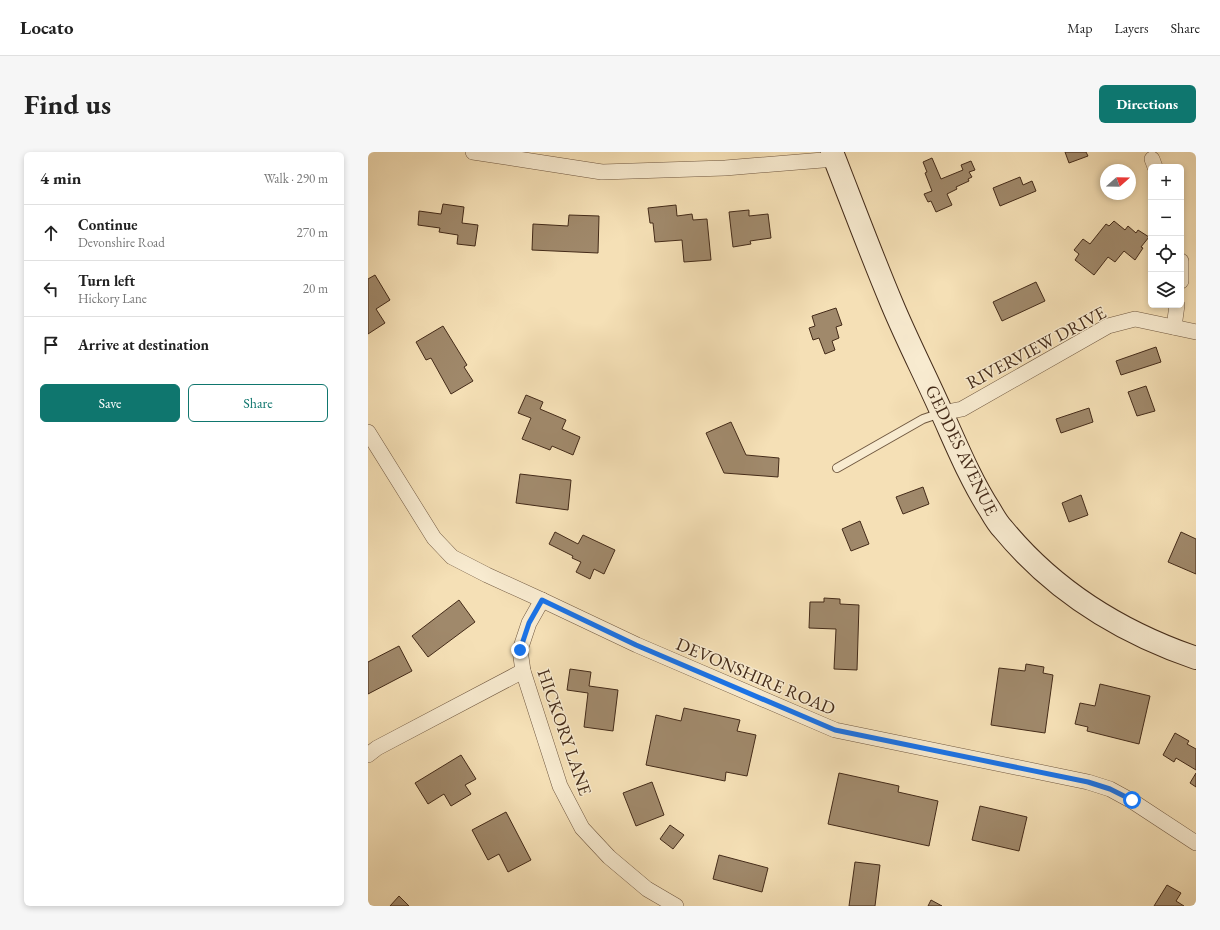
<!DOCTYPE html>
<html lang="en">
<head>
<meta charset="utf-8">
<style>
	body { margin:0; font-family:"EB Garamond",serif; background:#f6f6f6; color:#222 }
	.controls { position:absolute; right:12px; top:12px; display:grid; overflow:hidden; border-radius:6px; box-shadow:0 2px 6px #0003 }
	.controls button { width:36px; height:36px; display:grid; place-items:center; padding:0; border:0; border-bottom:1px solid #e0e0e0; background:#fff; color:#222; font:20px sans-serif }
	.compass { position:absolute; left:732px; top:12px; width:36px; height:36px; border-radius:50%; background:#fff; box-shadow:0 2px 6px #0003; rotate:70deg }
	.stop { position:absolute; width:12px; height:12px; margin:-9px; border:3px solid #1a73e8; border-radius:50%; background:#fff }
	.stop.end { background:#1a73e8; border-color:#fff; box-shadow:0 1px 4px #0008 }
	.list { margin:0; padding:0; list-style:none }
	h2 { display:flex; justify-content:space-between; align-items:center; height:52px; margin:0; padding:0 16px; font-size:17px }
	h2 small { font-size:13px; font-weight:400; color:#767676 }
	.list li { display:grid; grid-template-columns:26px 1fr auto; gap:12px; align-items:center; box-sizing:border-box; height:56px; padding:0 16px; border-top:1px solid #e0e0e0 }
	.list b { display:block; font-size:15px; white-space:nowrap }
	.list p { margin:0; font-size:13px; white-space:nowrap; color:#767676 }
	.list em { font-size:13px; font-style:normal; color:#767676 }
	.actions { display:flex; gap:8px; padding:12px 16px }
	.actions a { flex:1; padding:9px 0; border:1px solid #0f766e; border-radius:6px; text-align:center; font-size:14px; color:#0f766e }
	.actions .main { background:#0f766e; color:#fff }
	.icon { flex:none; width:22px; height:22px; fill:none; stroke:currentColor; stroke-width:2; stroke-linecap:round; stroke-linejoin:round }
	.map { position:relative; flex:none; width:828px; height:754px; overflow:hidden; border-radius:6px }
	header { display:flex; align-items:center; gap:24px; box-sizing:border-box; height:56px; padding:0 20px; background:#fff; border-bottom:1px solid #e0e0e0 }
	header strong { font-size:19px }
	nav { display:flex; gap:22px; margin-inline-start:auto; font-size:14px }
	.intro { display:flex; align-items:center; justify-content:space-between; box-sizing:border-box; height:96px; padding:0 24px }
	h1 { margin:0; font-size:28px }
	.button { padding:10px 18px; border-radius:6px; background:#0f766e; color:#fff; font-size:14px; font-weight:700 }
	main { display:flex; gap:24px; padding:0 24px }
	aside { flex:1; background:#fff; border-radius:6px; box-shadow:0 2px 6px #0003 }
	.map>svg:first-child { display:block }
</style>
</head>
<body>
<header>
<strong>Locato</strong>
<nav><a>Map</a><a>Layers</a><a>Share</a></nav>
</header>
<div class="intro"><h1>Find us</h1><a class="button">Directions</a></div>
<main>
<aside>
<h2>4 min<small>Walk · 290 m</small></h2>
<ul class="list">
<li><svg class="icon" aria-label="ahead" viewBox="0 0 24 24"><path d="M12 20V5M6 11l6-6 6 6"/></svg><div><b>Continue</b><p>Devonshire Road</p></div><em>270 m</em></li>
<li><svg class="icon" aria-label="left" viewBox="0 0 24 24"><path d="M17 20v-9H6M10 6l-5 5 5 5"/></svg><div><b>Turn left</b><p>Hickory Lane</p></div><em>20 m</em></li>
<li><svg class="icon" aria-label="arrive" viewBox="0 0 24 24"><path d="M6 21V4h12l-3 4 3 4H6"/></svg><div><b>Arrive at destination</b></div></li>
</ul>
<div class="actions"><a class="main">Save</a><a>Share</a></div>
</aside>
<div class="map">
<svg width="828" height="754" viewBox="0 0 828 754">
	<rect width="100%" height="100%" fill="#f5e0b6"/>
	<filter id="stains"><feTurbulence type="fractalNoise" baseFrequency=".005" numOctaves="4"/><feColorMatrix values="0 0 0 0 .2 0 0 0 0 .09 0 0 0 0 .02 0 0 0 .5 -.17"/></filter>
	<radialGradient id="worn" r=".72"><stop offset=".6" stop-color="#630" stop-opacity="0"/><stop offset="1" stop-color="#630" stop-opacity=".3"/></radialGradient>
	<g fill="#a0896b" stroke="#442b19">
		<path d="M 697,0 L 718,0 L 720,4 L 701,11 Z"/>
		<path d="M 564,6 L 573,27 L 595,18 L 593,13 L 603,9 L 607,18 L 601,20 L 604,25 L 600,27 L 601,29 L 588,35 L 589,37 L 579,42 L 584,53 L 568,60 L 563,49 L 560,50 L 556,42 L 564,39 L 557,21 L 559,20 L 555,10 Z"/>
		<path d="M 652,25 L 655,33 L 664,29 L 668,39 L 632,54 L 625,36 Z"/>
		<path d="M 75,52 L 96,55 L 94,71 L 110,73 L 107,94 L 89,92 L 90,83 L 71,80 L 72,76 L 50,73 L 51,59 L 73,62 Z"/>
		<path d="M 308,53 L 309,64 L 324,62 L 325,68 L 339,67 L 343,108 L 316,110 L 314,88 L 287,90 L 285,71 L 282,71 L 280,56 Z"/>
		<path d="M 381,58 L 381,64 L 400,62 L 403,86 L 382,89 L 383,92 L 365,95 L 361,60 Z"/>
		<path d="M 201,63 L 231,64 L 230,101 L 164,98 L 165,72 L 200,74 Z"/>
		<path d="M 746,69 L 757,78 L 760,74 L 768,81 L 770,78 L 781,85 L 773,95 L 775,96 L 767,108 L 756,99 L 747,110 L 740,105 L 726,123 L 707,108 L 711,102 L 706,98 L 715,87 L 722,92 L 738,72 L 741,74 Z"/>
		<path d="M 7,123 L 22,148 L 8,157 L 17,171 L 0,182 L 0,127 Z"/>
		<path d="M 668,130 L 677,149 L 634,169 L 625,150 Z"/>
		<path d="M 468,156 L 474,173 L 468,175 L 471,186 L 464,189 L 467,198 L 457,202 L 451,186 L 445,188 L 441,176 L 447,174 L 444,164 Z"/>
		<path d="M 75,174 L 99,213 L 96,215 L 105,229 L 83,242 L 63,206 L 58,208 L 48,190 Z"/>
		<path d="M 788,195 L 793,210 L 753,223 L 748,209 Z"/>
		<path d="M 778,234 L 787,259 L 769,264 L 760,240 Z"/>
		<path d="M 158,243 L 175,250 L 172,257 L 198,268 L 194,277 L 212,285 L 205,303 L 184,294 L 182,298 L 154,287 L 163,266 L 150,261 Z"/>
		<path d="M 721,256 L 725,270 L 693,281 L 688,267 Z"/>
		<path d="M 363,270 L 378,303 L 411,306 L 410,325 L 356,321 L 338,281 Z"/>
		<path d="M 152,322 L 203,328 L 200,358 L 148,351 Z"/>
		<path d="M 555,335 L 561,352 L 535,362 L 528,345 Z"/>
		<path d="M 713,343 L 720,363 L 701,370 L 694,351 Z"/>
		<path d="M 492,369 L 501,392 L 483,399 L 474,377 Z"/>
		<path d="M 187,380 L 210,392 L 215,383 L 247,398 L 236,422 L 226,417 L 222,427 L 208,420 L 213,410 L 204,406 L 205,404 L 181,392 Z"/>
		<path d="M 813,380 L 828,387 L 828,422 L 800,410 Z"/>
		<path d="M 456,446 L 472,447 L 472,452 L 491,453 L 489,518 L 466,517 L 468,477 L 441,476 L 442,450 L 456,450 Z"/>
		<path d="M 91,448 L 107,470 L 60,505 L 44,484 Z"/>
		<path d="M 31,494 L 44,519 L 0,542 L 0,510 Z"/>
		<path d="M 658,512 L 676,515 L 675,521 L 685,523 L 677,581 L 623,573 L 631,516 L 657,519 Z"/>
		<path d="M 202,517 L 223,520 L 221,534 L 250,538 L 245,579 L 216,575 L 220,541 L 199,538 Z"/>
		<path d="M 732,532 L 782,544 L 771,592 L 719,579 L 720,575 L 707,572 L 712,551 L 727,554 Z"/>
		<path d="M 316,556 L 372,568 L 369,579 L 388,583 L 379,624 L 358,620 L 357,629 L 278,613 L 288,563 L 313,569 Z"/>
		<path d="M 807,581 L 821,589 L 819,592 L 828,597 L 828,618 L 808,606 L 806,610 L 795,603 Z"/>
		<path d="M 93,603 L 108,627 L 97,633 L 103,642 L 83,654 L 76,642 L 60,652 L 47,631 Z"/>
		<path d="M 471,621 L 531,634 L 530,640 L 570,649 L 561,694 L 460,672 Z"/>
		<path d="M 828,621 L 828,635 L 822,631 Z"/>
		<path d="M 284,630 L 296,663 L 268,674 L 255,641 Z"/>
		<path d="M 612,654 L 659,665 L 651,699 L 604,688 Z"/>
		<path d="M 138,660 L 163,708 L 140,720 L 131,702 L 120,708 L 104,678 Z"/>
		<path d="M 302,673 L 316,683 L 305,697 L 292,687 Z"/>
		<path d="M 351,703 L 400,716 L 394,740 L 345,727 Z"/>
		<path d="M 487,710 L 512,713 L 507,754 L 481,754 Z"/>
		<path d="M 799,733 L 813,741 L 808,749 L 816,754 L 786,754 Z"/>
		<path d="M 31,744 L 41,754 L 22,754 Z"/>
		<path d="M 563,748 L 574,754 L 560,754 Z"/>
	</g>
	<g fill="none" stroke-linecap="round" stroke-linejoin="round">
		<g stroke="#705840" stroke-width="10">
			<path id="service" d="M 469,316 L 555,267 L 573,261"/>
		</g>
		<g stroke="#705840" stroke-width="16">
			<g id="minor">
				<path d="M 105,0 L 234,20 L 357,16 L 467,7"/>
				<path d="M 784,7 L 787,15"/>
				<path d="M 813,109 L 813,129"/>
				<path d="M 806,175 L 809,153"/>
				<path d="M 574,261 L 594,257 L 740,174 L 767,167 L 828,180"/>
				<path d="M 0,280 L 66,386 L 84,405 L 119,423 L 174,448 L 269,493 L 467,578 L 720,630 L 742,637 L 764,649 L 828,691"/>
				<path d="M 174,448 L 161,471 L 152,498 L 155,519 L 192,634 L 214,676 L 241,705 L 279,737 L 308,754"/>
				<path d="M 0,603 L 9,596 L 155,519"/>
			</g>
		</g>
		<g stroke="#442b19" stroke-width="24">
			<path id="secondary" d="M 464,0 C 484,51 503,102 524,152 C 539,188 557,223 573,259 C 588,292 602,327 622,358 C 626,365 630,372 635,377 C 686,439 752,480 828,506"/>
		</g>
		<use href="#service" stroke="#f8ebd0" stroke-width="8"/>
		<use href="#minor" stroke="#f8ebd0" stroke-width="15"/>
		<use href="#secondary" stroke="#f8ebd0" stroke-width="22"/>
	</g>
	<g fill="none" stroke-linecap="round" stroke-linejoin="round">
		<path stroke="#1a73e8" stroke-width="5" d="M 152,498 L 161,471 L 174,448 L 268,493 L 467,578 L 720,630 L 742,637 L 764,648"/>
	</g>
	<g text-anchor="middle" dominant-baseline="central" stroke-width="3" stroke-linejoin="round" paint-order="stroke">
		<g font-size="18" fill="#442b19" stroke="#f8ebd0">
			<text transform="translate(668 195) rotate(-28)">RIVERVIEW DRIVE</text>
			<text transform="translate(594 298) rotate(64)">GEDDES AVENUE</text>
			<text transform="translate(388 524) rotate(23)">DEVONSHIRE ROAD</text>
			<text transform="translate(197 580) rotate(71)">HICKORY LANE</text>
		</g>
	</g>
	<rect width="100%" height="100%" filter="url(#stains)"/>
	<rect width="100%" height="100%" fill="url(#worn)"/>
</svg>
<div class="controls">
<button>+</button>
<button>−</button>
<button><svg class="icon" aria-label="locate" viewBox="0 0 24 24"><circle cx="12" cy="12" r="6"/><path d="M12 2v4M12 18v4M2 12h4M18 12h4"/></svg></button>
<button><svg class="icon" aria-label="layers" viewBox="0 0 24 24"><path d="M12 4l9 5-9 5-9-5zM3 14l9 5 9-5"/></svg></button>
</div>
<svg class="compass" viewBox="-18 -18 36 36"><path d="M0-13l5 13h-10z" fill="#e53935"/><path d="M0 13l5-13h-10z" fill="#767676"/></svg>
<div class="stop" style="left:764px;top:648px"></div>
<div class="stop end" style="left:152px;top:498px"></div>
</div>
</main>
</body>
</html>
